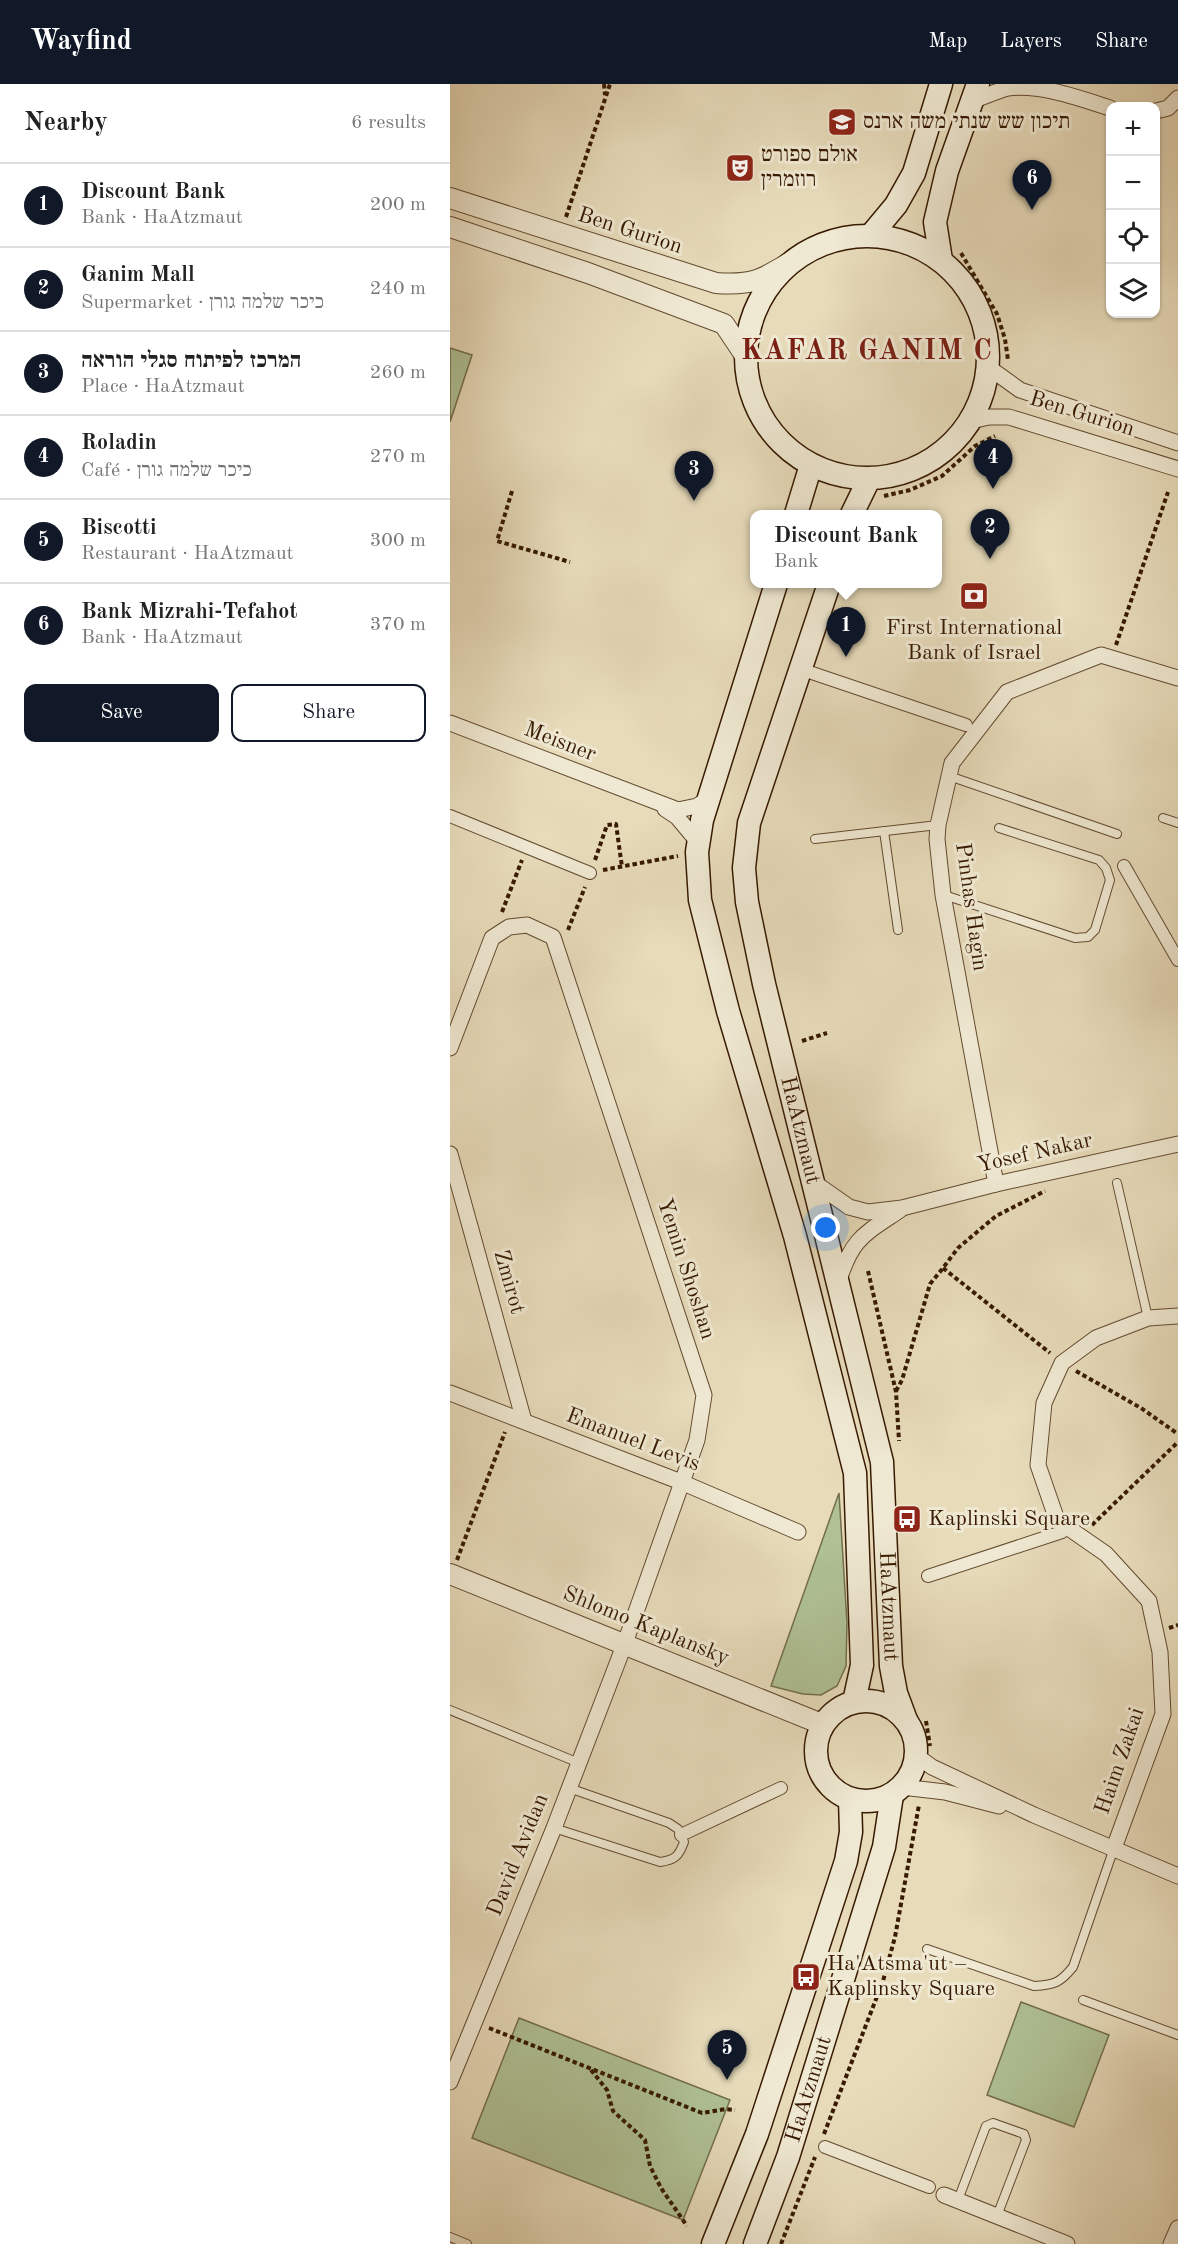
<!DOCTYPE html>
<html lang="en">
<head>
<meta charset="utf-8">
<style>
	body { margin:0; font-family:"Old Standard TT","Frank Ruhl Libre",serif; background:#f2f2f2; color:#222 }
	.controls { position:absolute; right:18px; top:18px; display:grid; overflow:hidden; border-radius:12px; box-shadow:0 2px 4px #0004 }
	.controls button { width:54px; height:54px; display:grid; place-items:center; padding:0; border:0; border-bottom:2px solid #e0e0e0; background:#fff; color:#222; font:30px sans-serif }
	.you { position:absolute; left:376px; top:1144px; width:21px; height:21px; margin:-15px; border:4px solid #fff; border-radius:50%; background:#1a73e8; box-shadow:0 0 0 9px #1a73e833 }
	.badge { display:grid; place-items:center; width:39px; height:39px; border-radius:50%; background:#111827; color:#fff; font-size:20px; font-weight:700 }
	.pin { position:absolute; translate:-50% -50px; filter:drop-shadow(0 2px 3px #0008) }
	.pin::after { content:''; position:absolute; top:32px; width:21px; height:18px; background:inherit; clip-path:polygon(0 0,100% 0,50% 100%) }
	.popup { position:absolute; left:300px; top:426px; width:192px; height:78px; box-sizing:border-box; display:grid; place-content:center; border-radius:12px; background:#fff; filter:drop-shadow(0 2px 4px #0005); font-size:20px; white-space:nowrap; color:#767676 }
	.popup b { font-size:22px; color:#222 }
	.popup::after { content:''; position:absolute; left:50%; top:100%; margin-left:-12px; border:12px solid transparent; border-top-color:#fff }
	.list { margin:0; padding:0; list-style:none }
	h2 { display:flex; justify-content:space-between; align-items:center; height:78px; margin:0; padding:0 24px; font-size:26px }
	h2 small { font-size:20px; font-weight:400; color:#767676 }
	.list li { display:grid; grid-template-columns:39px 1fr auto; gap:18px; align-items:center; box-sizing:border-box; height:84px; padding:0 24px; border-top:2px solid #e0e0e0 }
	.list b { display:block; font-size:22px; white-space:nowrap }
	.list p { margin:0; font-size:20px; white-space:nowrap; color:#767676 }
	.list em { font-size:20px; font-style:normal; color:#767676 }
	.actions { display:flex; gap:12px; padding:18px 24px }
	.actions a { flex:1; padding:14px 0; border:2px solid #111827; border-radius:12px; text-align:center; font-size:21px; color:#111827 }
	.actions .main { background:#111827; color:#fff }
	.icon { flex:none; width:33px; height:33px; fill:none; stroke:currentColor; stroke-width:2; stroke-linecap:round; stroke-linejoin:round }
	.map { position:relative; flex:none; width:728px; height:2160px; overflow:hidden }
	header { display:flex; align-items:center; gap:36px; box-sizing:border-box; height:84px; padding:0 30px; background:#111827; color:#fff }
	header strong { font-size:28px }
	nav { display:flex; gap:33px; margin-inline-start:auto; font-size:21px }
	main { display:flex }
	aside { flex:1; background:#fff }
	.map>svg:first-child { display:block }
</style>
</head>
<body>
<header>
<strong>Wayfind</strong>
<nav><a>Map</a><a>Layers</a><a>Share</a></nav>
</header>
<main>
<aside>
<h2>Nearby<small>6 results</small></h2>
<ul class="list">
<li><span class="badge">1</span><div><b>Discount Bank</b><p>Bank · HaAtzmaut</p></div><em>200 m</em></li>
<li><span class="badge">2</span><div><b>Ganim Mall</b><p>Supermarket · כיכר שלמה גורן</p></div><em>240 m</em></li>
<li><span class="badge">3</span><div><b>המרכז לפיתוח סגלי הוראה</b><p>Place · HaAtzmaut</p></div><em>260 m</em></li>
<li><span class="badge">4</span><div><b>Roladin</b><p>Café · כיכר שלמה גורן</p></div><em>270 m</em></li>
<li><span class="badge">5</span><div><b>Biscotti</b><p>Restaurant · HaAtzmaut</p></div><em>300 m</em></li>
<li><span class="badge">6</span><div><b>Bank Mizrahi-Tefahot</b><p>Bank · HaAtzmaut</p></div><em>370 m</em></li>
</ul>
<div class="actions"><a class="main">Save</a><a>Share</a></div>
</aside>
<div class="map">
<svg width="728" height="2160" viewBox="0 0 728 2160">
	<rect width="100%" height="100%" fill="#e7dbba"/>
	<filter id="stains"><feTurbulence type="fractalNoise" baseFrequency=".00333" numOctaves="4"/><feColorMatrix values="0 0 0 0 .2 0 0 0 0 .09 0 0 0 0 .02 0 0 0 .5 -.17"/></filter>
	<radialGradient id="worn" r=".72"><stop offset=".6" stop-color="#630" stop-opacity="0"/><stop offset="1" stop-color="#630" stop-opacity=".3"/></radialGradient>
	<g fill="#afc195" stroke="#736e4b" stroke-width="1.5">
		<path d="M 0,264 L 22,271 L 0,338 Z"/>
		<path d="M 389,1409 L 397,1539 L 396,1582 L 387,1602 L 371,1611 L 353,1610 L 321,1602 Z"/>
		<path d="M 571,1918 L 659,1951 L 624,2043 L 537,2011 Z"/>
		<path d="M 69,1934 L 280,2016 L 233,2136 L 22,2054 Z"/>
	</g>
	<g fill="none" stroke-linecap="round" stroke-linejoin="round">
		<g stroke="#634a2f" stroke-width="10">
			<g id="service">
				<path d="M 499,692 L 667,750"/>
				<path d="M 713,734 L 728,739"/>
				<path d="M 434,747 L 448,846"/>
				<path d="M 365,755 L 488,741"/>
				<path d="M 494,811 L 625,854 L 638,853 L 645,846 L 660,796 L 656,784 L 649,776 L 549,744"/>
				<path d="M 667,1099 L 698,1234"/>
				<path d="M 0,1626 L 129,1679"/>
				<path d="M 104,1744 L 210,1778 C 225,1776 229,1772 234,1758 L 228,1745 L 219,1739 L 119,1704"/>
				<path d="M 477,1865 L 584,1902 C 604,1901 610,1899 623,1883 L 664,1764"/>
				<path d="M 633,1916 L 728,1951"/>
				<path d="M 508,2116 L 536,2042 L 543,2039 L 574,2050 L 576,2056 L 547,2132"/>
				<path d="M 0,2153 L 17,2160"/>
			</g>
		</g>
		<g stroke="#634a2f" stroke-width="14">
			<g id="pedestrian">
				<path d="M 362,589 L 516,641"/>
				<path d="M 0,732 L 140,789"/>
				<path d="M 674,782 L 728,876"/>
				<path d="M 478,1492 L 612,1448"/>
				<path d="M 231,1751 L 331,1704"/>
				<path d="M 375,2063 L 479,2103"/>
			</g>
		</g>
		<g stroke="#634a2f" stroke-width="17">
			<g id="minor">
				<path d="M 522,17 C 534,13 546,7 558,4 C 591,0 629,14 660,24"/>
				<path d="M 706,27 L 718,24 L 728,14"/>
				<path d="M 538,283 L 570,306 L 728,359"/>
				<path d="M 521,337 L 539,333 L 559,333 L 728,385"/>
				<path d="M 0,639 L 228,726 L 247,722 L 259,714"/>
				<path d="M 215,725 L 227,733 L 248,758"/>
				<path d="M 0,964 L 42,854 L 59,843 L 77,841 L 103,853 L 254,1311 L 247,1356 L 175,1559 L 104,1744 L 0,1998"/>
				<path d="M 0,1070 L 74,1337"/>
				<path d="M 362,1097 L 399,1123 L 418,1128 L 452,1124 L 546,1100 L 728,1060"/>
				<path d="M 546,1100 L 493,811 L 487,755 L 488,741 L 502,679 L 557,608 L 651,571 L 728,594"/>
				<path d="M 388,1199 C 402,1154 413,1151 450,1126"/>
				<path d="M 0,1309 L 231,1398 L 348,1448"/>
				<path d="M 467,1672 L 482,1683 L 584,1731 L 728,1792"/>
				<path d="M 452,1703 L 495,1708 L 549,1722"/>
				<path d="M 664,1764 L 713,1630 L 710,1568 L 699,1517 L 656,1470 L 607,1436 L 588,1381 L 594,1319 L 612,1279 L 646,1254 L 698,1234 L 728,1232"/>
				<path d="M 494,2111 L 617,2160"/>
				<path d="M 721,2160 L 728,2144"/>
			</g>
		</g>
		<g stroke="#634a2f" stroke-width="22">
			<g id="tertiary">
				<path d="M 0,114 L 266,199 C 304,202 313,195 344,176"/>
				<path d="M 0,143 L 138,189 L 274,240 L 296,273"/>
				<path d="M 0,1490 L 374,1641"/>
			</g>
		</g>
		<g stroke="#371a01" stroke-width="25">
			<g id="secondary">
				<path d="M 421,151 L 446,121 L 464,89 L 491,0"/>
				<circle cx="417" cy="273" r="121"/>
				<path d="M 491,176 L 485,138 L 497,87 L 528,0"/>
				<path d="M 346,430 L 361,381"/>
				<path d="M 402,430 L 419,395"/>
				<path d="M 326,500 L 252,736 L 247,768 L 250,816 L 278,927 L 345,1152 L 405,1389 L 412,1581 L 404,1618"/>
				<path id="s1" d="M 379,500 L 299,739 L 294,784 L 297,818 L 314,900 L 432,1378 L 441,1582 L 446,1609 L 456,1636"/>
				<circle cx="416" cy="1667" r="50"/>
				<path d="M 263,2160 L 307,2050 L 396,1777 L 401,1748 L 400,1715"/>
				<path id="s2" d="M 305,2160 L 338,2073 L 434,1763 L 442,1711"/>
			</g>
		</g>
		<g stroke="#371a01" stroke-width="4" stroke-dasharray="4.5 3" stroke-linecap="butt">
			<path d="M 154,0 L 155,11"/>
			<path d="M 116,133 L 160,0"/>
			<path d="M 511,169 L 547,230 L 555,255 L 558,276"/>
			<path d="M 62,407 L 47,457 L 120,478"/>
			<path d="M 434,412 L 460,406 L 492,392 L 525,362 L 545,352"/>
			<path d="M 666,561 L 718,408"/>
			<path d="M 145,776 L 157,741 L 166,740 L 172,783"/>
			<path d="M 153,786 L 228,772"/>
			<path d="M 52,828 L 72,776"/>
			<path d="M 118,846 L 135,803"/>
			<path d="M 352,957 L 377,949"/>
			<path d="M 493,1184 L 600,1269"/>
			<path d="M 418,1187 L 446,1308 L 449,1357"/>
			<path d="M 626,1287 L 691,1324 L 728,1350"/>
			<path d="M 446,1307 L 452,1296 L 480,1200 L 493,1184 L 508,1164 L 546,1132 L 595,1107"/>
			<path d="M 642,1441 L 728,1358"/>
			<path d="M 7,1476 L 55,1348"/>
			<path d="M 719,1544 L 728,1541"/>
			<path d="M 476,1637 L 480,1662"/>
			<path d="M 39,1944 L 252,2029 L 276,2025 L 285,2026"/>
			<path d="M 141,1986 L 157,2006 L 163,2027 L 195,2056 L 200,2082 L 211,2104 L 237,2142"/>
			<path d="M 374,2050 L 433,1897 L 445,1853 L 469,1721"/>
			<path d="M 331,2160 L 365,2073"/>
		</g>
		<use href="#service" stroke="#efe8d2" stroke-width="8"/>
		<use href="#pedestrian" stroke="#efe8d2" stroke-width="12"/>
		<use href="#minor" stroke="#efe8d2" stroke-width="15"/>
		<use href="#tertiary" stroke="#efe8d2" stroke-width="20"/>
		<use href="#secondary" stroke="#efe8d2" stroke-width="22"/>
	</g>
	<defs>
		<g id="school-square" transform="scale(1.5)"><rect x="-9" y="-9" width="18" height="18" rx="4" fill="#8f2418" stroke="#efe8d2"/><path d="M0-5L7-2L0 1L-7-2ZM-4 1L0 2.5L4 1V4Q0 6-4 4Z" fill="#fff"/></g>
		<g id="theatre-square" transform="scale(1.5)"><rect x="-9" y="-9" width="18" height="18" rx="4" fill="#8f2418" stroke="#efe8d2"/><path d="M-5-5.5Q0-4 5-5.5V0Q5 5 0 6Q-5 5-5 0ZM-3.3-2.5H-1v1.5H-3.3ZM1-2.5H3.3v1.5H1ZM-2.8 1Q0 5.5 2.8 1Z" fill="#fff"/></g>
		<g id="bank-square" transform="scale(1.5)"><rect x="-9" y="-9" width="18" height="18" rx="4" fill="#8f2418" stroke="#efe8d2"/><path d="M-6-4H6V4H-6ZM0-2.3a2.3 2.3 0 1 0 0 4.6a2.3 2.3 0 1 0 0-4.6Z" fill="#fff"/></g>
		<g id="bus-square" transform="scale(1.5)"><rect x="-9" y="-9" width="18" height="18" rx="4" fill="#8f2418" stroke="#efe8d2"/><path d="M-5-6H5V4H4V6H2V4H-2V6H-4V4H-5ZM-3.5-4V0h7V-4ZM-3.5 1.2v1.5H-2V1.2ZM2 1.2v1.5H3.5V1.2Z" fill="#fff"/></g>
	</defs>
	<g fill-rule="evenodd">
		<use href="#school-square" x="392" y="38"/>
		<use href="#theatre-square" x="290" y="84"/>
		<use href="#bank-square" x="524" y="512"/>
		<use href="#bus-square" x="457" y="1435"/>
		<use href="#bus-square" x="356" y="1893"/>
	</g>
	<g text-anchor="middle" dominant-baseline="central" stroke-width="6" stroke-linejoin="round" paint-order="stroke">
		<g font-size="22" fill="#371a01" stroke="#efe8d2" text-anchor="start">
			<text x="413" y="38">תיכון שש שנתי משה ארנס</text>
			<text x="311" y="71">אולם ספורט<tspan x="311" dy="25">רוזמרין</tspan></text>
			<text x="524" y="544" text-anchor="middle">First International<tspan x="524" dy="25">Bank of Israel</tspan></text>
			<text x="478" y="1435">Kaplinski Square</text>
			<text x="377" y="1880">Ha'Atsma'ut –<tspan x="377" dy="25">Kaplinsky Square</tspan></text>
		</g>
		<g font-size="22" fill="#371a01" stroke="#efe8d2">
			<text transform="translate(180 147) rotate(18)">Ben Gurion</text>
			<text transform="translate(632 330) rotate(17)">Ben Gurion</text>
			<text transform="translate(110 658) rotate(21)">Meisner</text>
			<text transform="translate(521 823) rotate(82)">Pinhas Hagin</text>
			<text stroke="none"><textPath href="#s1" startOffset="566">HaAtzmaut</textPath></text>
			<text transform="translate(585 1069) rotate(-13)">Yosef Nakar</text>
			<text transform="translate(236 1185) rotate(72)">Yemin Shoshan</text>
			<text transform="translate(59 1198) rotate(74)">Zmirot</text>
			<text transform="translate(183 1356) rotate(21)">Emanuel Levis</text>
			<text stroke="none"><textPath href="#s1" startOffset="1052">HaAtzmaut</textPath></text>
			<text transform="translate(196 1542) rotate(22)">Shlomo Kaplansky</text>
			<text transform="translate(670 1677) rotate(-71)">Haim Zakai</text>
			<text transform="translate(68 1771) rotate(-68)">David Avidan</text>
			<text stroke="none"><textPath href="#s2" startOffset="164">HaAtzmaut</textPath></text>
		</g>
		<g font-size="28" font-weight="bold" letter-spacing="1.5" fill="#7a1f14" stroke="#efe8d2">
			<text x="417" y="268">KAFAR GANIM C</text>
		</g>
	</g>
	<rect width="100%" height="100%" filter="url(#stains)"/>
	<rect width="100%" height="100%" fill="url(#worn)"/>
</svg>
<div class="controls">
<button>+</button>
<button>−</button>
<button><svg class="icon" aria-label="locate" viewBox="0 0 24 24"><circle cx="12" cy="12" r="6"/><path d="M12 2v4M12 18v4M2 12h4M18 12h4"/></svg></button>
<button><svg class="icon" aria-label="layers" viewBox="0 0 24 24"><path d="M12 4l9 5-9 5-9-5zM3 14l9 5 9-5"/></svg></button>
</div>
<div class="you"></div>
<div class="pin badge" style="left:396px;top:573px">1</div>
<div class="popup"><b>Discount Bank</b>Bank</div>
<div class="pin badge" style="left:540px;top:475px">2</div>
<div class="pin badge" style="left:244px;top:417px">3</div>
<div class="pin badge" style="left:543px;top:405px">4</div>
<div class="pin badge" style="left:277px;top:1996px">5</div>
<div class="pin badge" style="left:582px;top:126px">6</div>
</div>
</main>
</body>
</html>
